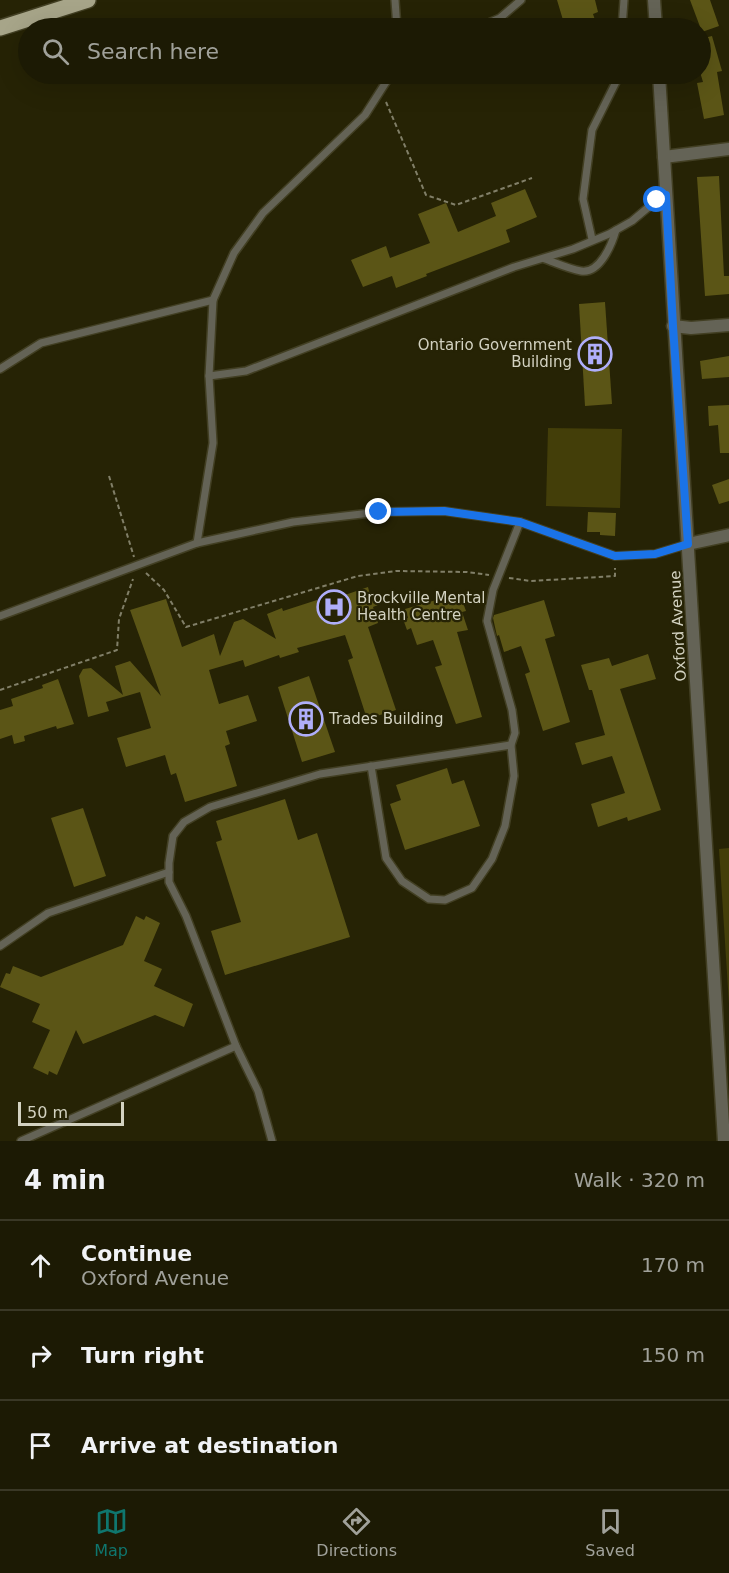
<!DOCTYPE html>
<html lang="en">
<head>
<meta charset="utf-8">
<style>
	body { margin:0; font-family:"DejaVu Sans",sans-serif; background:#25230e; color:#f1f3f6 }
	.scale { position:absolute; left:18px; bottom:15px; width:106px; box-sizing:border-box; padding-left:6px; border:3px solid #d3d2c1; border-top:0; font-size:16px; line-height:21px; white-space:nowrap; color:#d3d2c1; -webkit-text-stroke:4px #262305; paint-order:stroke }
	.stop { position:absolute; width:18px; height:18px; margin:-14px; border:4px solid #1a73e8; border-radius:50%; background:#fff }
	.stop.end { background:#1a73e8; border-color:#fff; box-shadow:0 2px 6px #0008 }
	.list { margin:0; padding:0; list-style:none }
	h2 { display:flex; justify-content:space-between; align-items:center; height:78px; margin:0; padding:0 24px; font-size:26px }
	h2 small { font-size:20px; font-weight:400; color:#a0a19a }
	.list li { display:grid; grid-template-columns:39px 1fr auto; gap:18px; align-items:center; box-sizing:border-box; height:90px; padding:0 24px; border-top:2px solid #3a3826 }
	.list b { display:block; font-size:22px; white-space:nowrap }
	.list p { margin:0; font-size:20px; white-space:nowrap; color:#a0a19a }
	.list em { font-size:20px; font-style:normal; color:#a0a19a }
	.icon { flex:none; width:33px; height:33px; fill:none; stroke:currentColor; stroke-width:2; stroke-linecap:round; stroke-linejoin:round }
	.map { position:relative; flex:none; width:729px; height:1141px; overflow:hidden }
	.search { position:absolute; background:#1c1a04; box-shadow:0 6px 24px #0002; left:18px; right:18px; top:18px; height:66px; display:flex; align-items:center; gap:15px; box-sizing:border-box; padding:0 21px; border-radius:33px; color:#a0a19a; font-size:22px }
	.sheet { height:348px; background:#1c1a04 }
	nav { display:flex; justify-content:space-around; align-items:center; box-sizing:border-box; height:84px; border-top:2px solid #3a3826; background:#1c1a04; font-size:16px; color:#a0a19a }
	nav a { display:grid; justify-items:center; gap:3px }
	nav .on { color:#0f766e }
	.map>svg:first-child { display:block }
</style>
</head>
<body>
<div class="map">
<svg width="729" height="1141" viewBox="0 0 729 1141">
	<rect width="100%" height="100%" fill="#262305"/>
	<g fill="#433e09">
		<path d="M 548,428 L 622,429 L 620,508 L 546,506 Z"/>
		<path d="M 729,848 L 729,1004 L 719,849 Z"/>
	</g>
	<g fill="#5b5516">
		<path d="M 557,0 L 595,0 L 598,12 L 593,14 L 597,26 L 589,28 L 573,28 L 570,18 L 563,20 Z"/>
		<path d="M 690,0 L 710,0 L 719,26 L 702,32 Z"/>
		<path d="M 712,36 L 722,71 L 717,72 L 724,115 L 704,119 L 697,83 L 703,82 L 700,72 L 700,39 Z"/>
		<path d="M 719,176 L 724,276 L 729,276 L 729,294 L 705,296 L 697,177 Z"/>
		<path d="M 525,189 L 537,217 L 506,230 L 510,242 L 426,274 L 427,276 L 396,288 L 392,276 L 363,287 L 351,260 L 386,246 L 390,258 L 430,243 L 418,214 L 446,203 L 458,232 L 496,216 L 491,203 Z"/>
		<path d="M 605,302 L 612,404 L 585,406 L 579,304 Z"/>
		<path d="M 729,356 L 729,377 L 702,379 L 700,361 Z"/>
		<path d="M 729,405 L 729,453 L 720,453 L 718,425 L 709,426 L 708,406 Z"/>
		<path d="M 729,479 L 729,501 L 719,504 L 712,485 Z"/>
		<path d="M 588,512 L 616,513 L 615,536 L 600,535 L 600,532 L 587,532 Z"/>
		<path d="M 368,587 L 370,595 L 374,594 L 378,605 L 373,607 L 378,623 L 368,627 L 396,710 L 367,719 L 348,660 L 353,658 L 345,635 L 297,648 L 299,652 L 280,658 L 279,655 L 245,667 L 243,660 L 209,670 L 219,704 L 248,695 L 257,721 L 226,731 L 230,744 L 225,746 L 237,786 L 185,802 L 176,773 L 171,775 L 165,755 L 126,767 L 117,738 L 151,728 L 140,692 L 106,702 L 109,711 L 88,717 L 79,676 L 83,669 L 91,668 L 123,695 L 115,666 L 130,661 L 161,696 L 130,610 L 166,599 L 182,647 L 214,634 L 220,656 L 234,622 L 243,619 L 276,639 L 267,614 L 282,608 L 283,611 L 317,600 L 319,604 Z"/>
		<path d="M 457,594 L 459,602 L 462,600 L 466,611 L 462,612 L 468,630 L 457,632 L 482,717 L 456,724 L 435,667 L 442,665 L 433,640 L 417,645 L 411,628 L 407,630 L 403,619 L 408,618 L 405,609 Z"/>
		<path d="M 544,600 L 555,636 L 545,639 L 570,722 L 543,731 L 525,674 L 530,672 L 521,646 L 504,652 L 499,635 L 497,636 L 493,618 L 494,615 Z"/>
		<path d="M 648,654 L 656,679 L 620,689 L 661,810 L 628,821 L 627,817 L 598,827 L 591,804 L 625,793 L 612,756 L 582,765 L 575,743 L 605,735 L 592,690 L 589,690 L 581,665 L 609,658 L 612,666 Z"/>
		<path d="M 309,676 L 335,752 L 302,762 L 278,687 Z"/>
		<path d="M 58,679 L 74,724 L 57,729 L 56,726 L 24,736 L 25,741 L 14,744 L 12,735 L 0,739 L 0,710 L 13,706 L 11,699 L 43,688 L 42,685 Z"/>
		<path d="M 447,768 L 452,784 L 464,780 L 480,826 L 405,850 L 390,804 L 401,800 L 396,785 Z"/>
		<path d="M 285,799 L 298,840 L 317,833 L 350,937 L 225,975 L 211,931 L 241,922 L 216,842 L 222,840 L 216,821 Z"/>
		<path d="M 83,808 L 106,876 L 74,887 L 51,818 Z"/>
		<path d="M 136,916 L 144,920 L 146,916 L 160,923 L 144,961 L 162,969 L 154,986 L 193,1004 L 184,1027 L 155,1015 L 83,1044 L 76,1030 L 57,1075 L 49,1071 L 48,1075 L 33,1068 L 50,1030 L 32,1022 L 40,1004 L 0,987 L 6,973 L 10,974 L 13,966 L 41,977 L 123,945 Z"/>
	</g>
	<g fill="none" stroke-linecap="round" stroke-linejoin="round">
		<g stroke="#423f23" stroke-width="10">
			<g id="service">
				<path d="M 395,0 L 397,28"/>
				<path d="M 477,28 L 500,18 L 521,0"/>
				<path d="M 622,28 L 624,0"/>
				<path d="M 618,78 L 659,74"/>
				<path d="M 592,239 L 583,199 L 592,130 L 618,78 L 618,74"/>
				<path d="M 545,259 C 556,263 569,269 581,271 C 600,274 612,244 616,230"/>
				<path d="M 0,369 L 41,343 L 213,300"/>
				<path d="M 209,376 L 246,371 L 514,267 L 573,249 L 609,234 L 632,221 L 657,200 L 666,196"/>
				<path d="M 197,543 L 213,443 L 209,376 L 213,300 L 234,253 L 263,213 L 365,115 L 388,79 L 389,74"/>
				<path d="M 0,616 L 197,543 L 293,522 L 379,512 L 444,511 L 520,522 L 615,556 L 655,554 L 688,544"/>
				<path d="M 371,766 L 386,858 L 402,881 L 429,899 L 445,900 L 472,888 L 492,859 L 505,826 L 514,776 L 511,745"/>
				<path d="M 0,946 L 48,913 L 169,872"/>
				<path d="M 21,1141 L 236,1046"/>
				<path d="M 272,1141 L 258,1091 L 236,1046 L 186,916 L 169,882 L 169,863 L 173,836 L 184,822 L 210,807 L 320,774 L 511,745 L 515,733 L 512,710 L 487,621 L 493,590 L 520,522"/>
			</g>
		</g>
		<g stroke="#423f23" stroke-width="15">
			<g id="minor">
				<path d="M 664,157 L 729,149"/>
				<path d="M 673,326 L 691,328 L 729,325"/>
				<path d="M 688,544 L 729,535"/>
			</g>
		</g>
		<g stroke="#423f23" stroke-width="15">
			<g id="tertiary">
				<path d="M 654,0 L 656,28"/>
				<path d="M 659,74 C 680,429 702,785 724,1141"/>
			</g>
		</g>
		<g stroke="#423f23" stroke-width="18">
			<path id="primary" d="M 0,28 L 88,0"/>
		</g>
		<g stroke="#817f68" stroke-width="2" stroke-dasharray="4.5 3" stroke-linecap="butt">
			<path d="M 386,102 L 426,195 L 456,205 L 532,178"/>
			<path d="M 109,476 L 134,557"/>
			<path d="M 146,573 L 164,590 L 186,627 L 358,576 L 396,571 L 467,572 L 489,575"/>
			<path d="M 509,578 L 531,581 L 615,576 L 615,568"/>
			<path d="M 0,690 L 117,650 L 119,619 L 133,579"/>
		</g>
		<use href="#service" stroke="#646356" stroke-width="7"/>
		<use href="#minor" stroke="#646356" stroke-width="12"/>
		<use href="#tertiary" stroke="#646356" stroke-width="12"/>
		<use href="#primary" stroke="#a7a589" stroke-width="15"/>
	</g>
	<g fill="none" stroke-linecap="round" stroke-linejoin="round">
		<path stroke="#1a73e8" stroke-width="8" d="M 379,512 L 444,511 L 520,522 L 615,556 L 655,554 L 688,544 L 673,326 L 666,195 L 657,200"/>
	</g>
	<defs>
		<g id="building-ring" transform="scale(1.725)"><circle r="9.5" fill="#262305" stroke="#afaefa" stroke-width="1.5"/><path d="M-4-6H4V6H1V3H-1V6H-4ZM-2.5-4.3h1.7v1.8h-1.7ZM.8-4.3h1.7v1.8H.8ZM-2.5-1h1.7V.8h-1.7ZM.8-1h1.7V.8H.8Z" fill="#afaefa"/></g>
		<g id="hospital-ring" transform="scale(1.725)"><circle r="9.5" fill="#262305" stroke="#afaefa" stroke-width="1.5"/><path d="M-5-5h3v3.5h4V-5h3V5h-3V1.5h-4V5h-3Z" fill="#afaefa"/></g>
	</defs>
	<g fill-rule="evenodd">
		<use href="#building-ring" x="595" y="354"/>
		<use href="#hospital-ring" x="334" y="607"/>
		<use href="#building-ring" x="306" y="719"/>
	</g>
	<g text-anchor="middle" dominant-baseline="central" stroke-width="4.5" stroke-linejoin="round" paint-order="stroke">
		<g font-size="15" fill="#d3d2c1" stroke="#262305" text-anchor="start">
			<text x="572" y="345" text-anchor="end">Ontario Government<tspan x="572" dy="17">Building</tspan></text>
			<text x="357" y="598">Brockville Mental<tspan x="357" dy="17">Health Centre</tspan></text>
			<text x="329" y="719">Trades Building</text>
		</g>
		<g font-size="15" fill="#d3d2c1" stroke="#262305">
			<text transform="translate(678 626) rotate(-93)">Oxford Avenue</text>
		</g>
	</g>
</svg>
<div class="scale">50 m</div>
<div class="stop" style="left:657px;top:200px"></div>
<div class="stop end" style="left:379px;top:512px"></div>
<div class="search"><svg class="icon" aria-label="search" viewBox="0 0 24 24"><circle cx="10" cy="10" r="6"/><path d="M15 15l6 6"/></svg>Search here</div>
</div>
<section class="sheet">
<h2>4 min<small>Walk · 320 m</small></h2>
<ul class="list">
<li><svg class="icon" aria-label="ahead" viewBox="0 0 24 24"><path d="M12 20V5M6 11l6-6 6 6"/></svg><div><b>Continue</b><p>Oxford Avenue</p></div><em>170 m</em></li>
<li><svg class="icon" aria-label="right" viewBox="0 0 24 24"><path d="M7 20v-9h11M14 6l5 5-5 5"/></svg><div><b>Turn right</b></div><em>150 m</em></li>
<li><svg class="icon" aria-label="arrive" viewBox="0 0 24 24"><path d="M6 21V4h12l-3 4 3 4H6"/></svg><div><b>Arrive at destination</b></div></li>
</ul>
</section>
<nav>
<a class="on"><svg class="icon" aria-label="map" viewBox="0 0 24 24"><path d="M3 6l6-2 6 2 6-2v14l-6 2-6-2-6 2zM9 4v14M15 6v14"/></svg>Map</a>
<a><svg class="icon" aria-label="directions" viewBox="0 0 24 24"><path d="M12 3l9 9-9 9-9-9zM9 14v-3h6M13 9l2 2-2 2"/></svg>Directions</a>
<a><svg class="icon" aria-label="saved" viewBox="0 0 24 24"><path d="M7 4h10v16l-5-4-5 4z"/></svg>Saved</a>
</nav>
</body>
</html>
